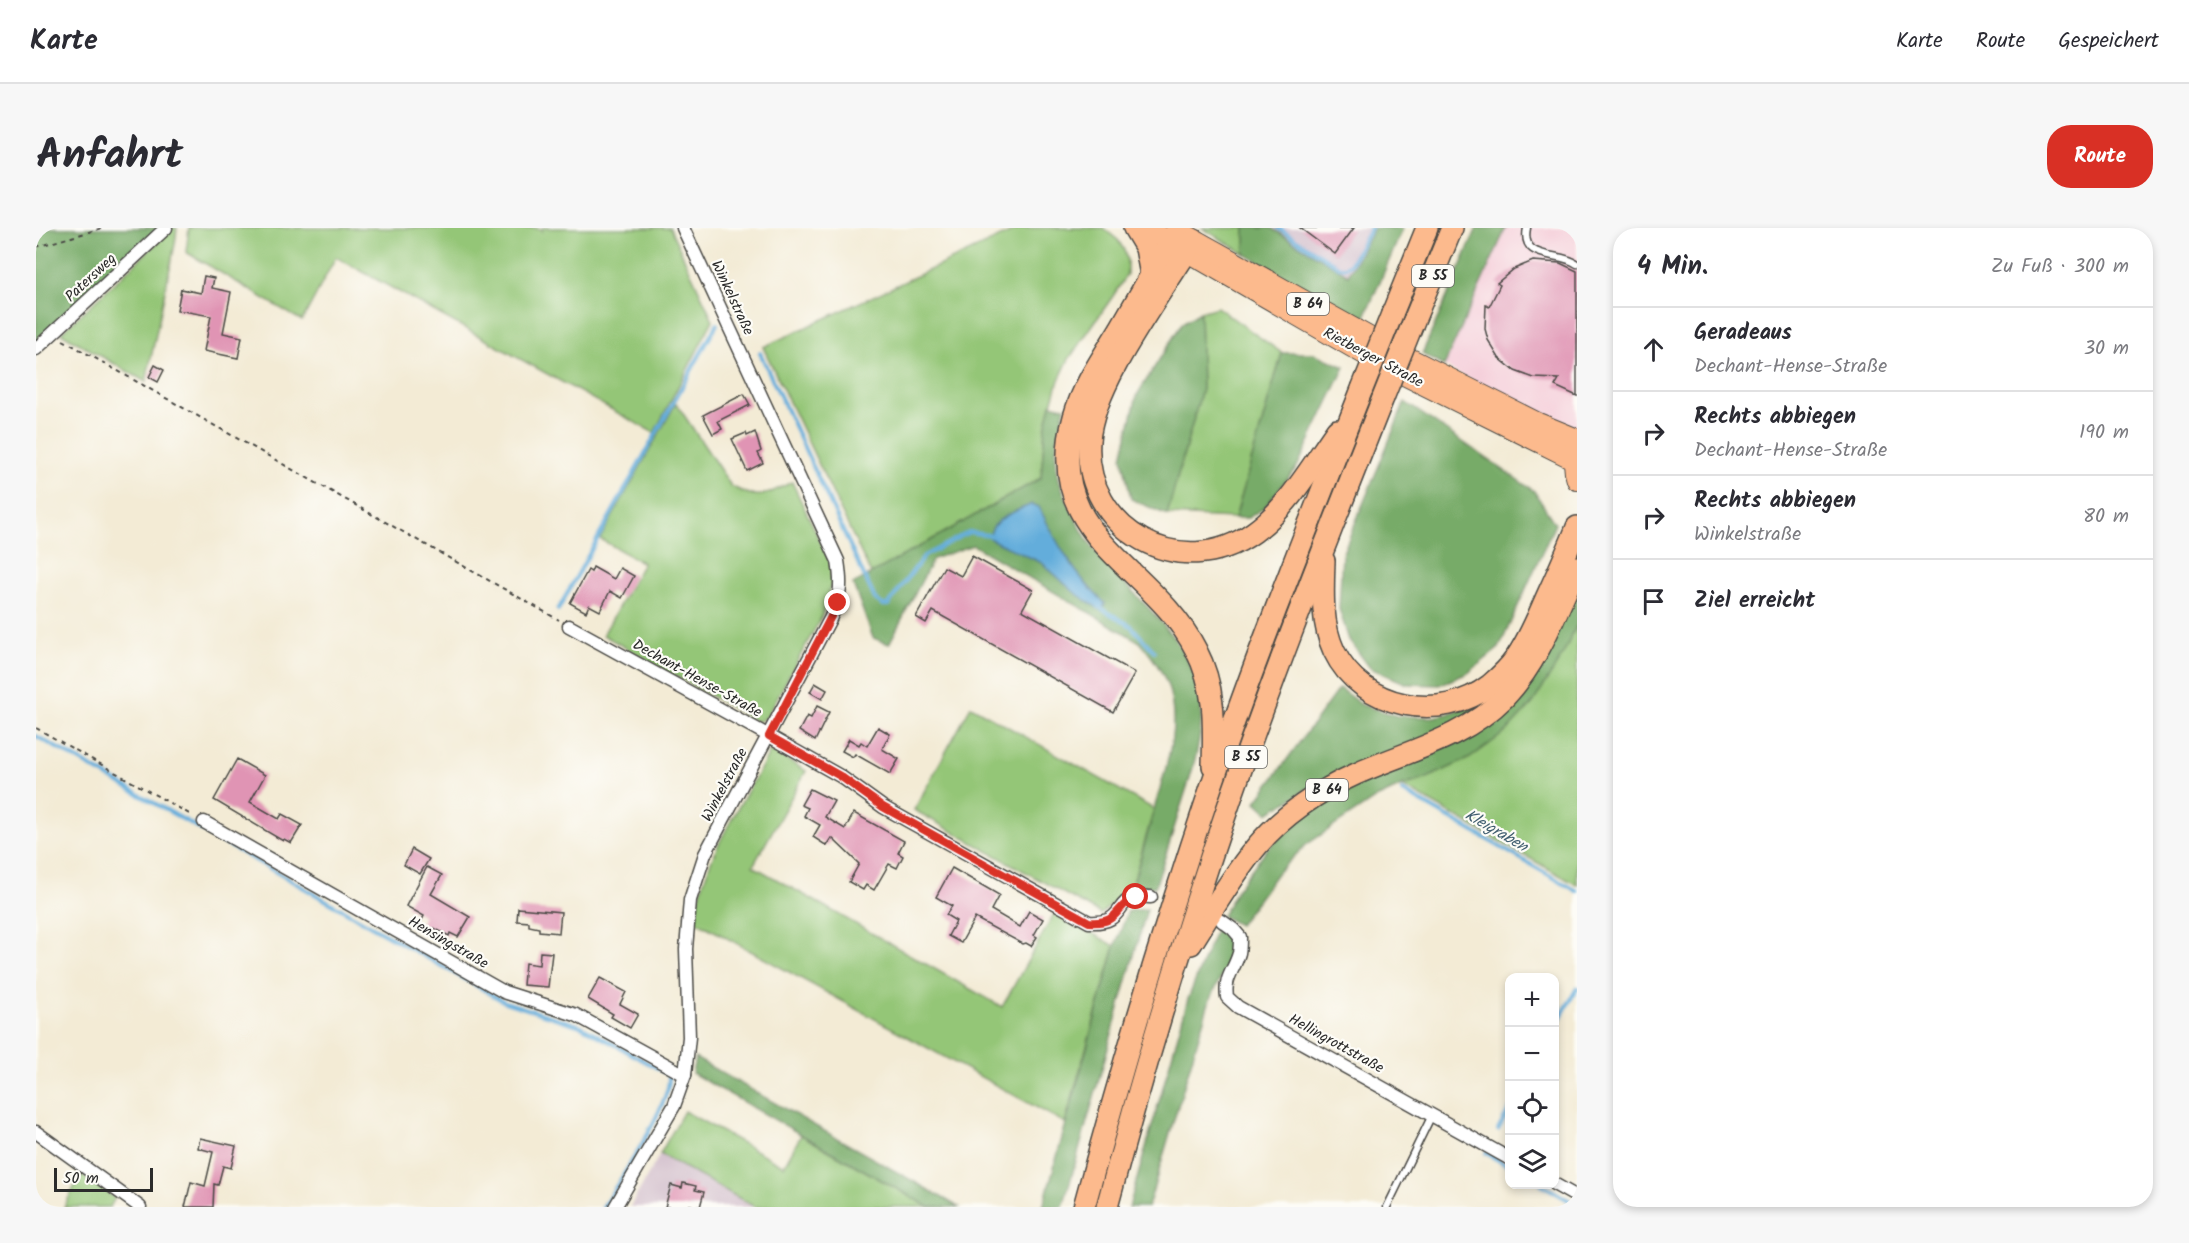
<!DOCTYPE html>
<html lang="de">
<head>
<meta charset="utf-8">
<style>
	body { margin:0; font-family:Kalam,sans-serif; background:#f7f7f7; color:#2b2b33 }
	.controls { position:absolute; right:18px; bottom:18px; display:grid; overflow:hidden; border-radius:12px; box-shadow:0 3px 9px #0003 }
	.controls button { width:54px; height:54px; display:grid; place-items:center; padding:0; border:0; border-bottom:2px solid #e1e1e2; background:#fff; color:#2b2b33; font:30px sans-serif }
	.scale { position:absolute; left:18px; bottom:15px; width:99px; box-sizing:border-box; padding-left:6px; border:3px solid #2b2b2b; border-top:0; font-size:16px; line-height:21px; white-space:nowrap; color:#2b2b2b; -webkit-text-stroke:4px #fdfcf7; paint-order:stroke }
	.stop { position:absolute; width:18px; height:18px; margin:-14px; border:4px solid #d93025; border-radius:50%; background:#fff }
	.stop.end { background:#d93025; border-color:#fff; box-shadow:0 2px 6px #0008 }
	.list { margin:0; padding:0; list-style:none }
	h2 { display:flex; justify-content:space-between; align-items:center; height:78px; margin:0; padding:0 24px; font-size:26px }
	h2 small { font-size:20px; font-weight:400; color:#7c7c81 }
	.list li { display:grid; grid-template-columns:39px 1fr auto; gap:18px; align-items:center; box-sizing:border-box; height:84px; padding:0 24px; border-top:2px solid #e1e1e2 }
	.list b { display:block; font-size:22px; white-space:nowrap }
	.list p { margin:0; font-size:20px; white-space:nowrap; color:#7c7c81 }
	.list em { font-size:20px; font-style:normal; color:#7c7c81 }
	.icon { flex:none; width:33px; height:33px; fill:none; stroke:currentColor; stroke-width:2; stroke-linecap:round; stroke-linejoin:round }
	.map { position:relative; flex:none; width:1541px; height:979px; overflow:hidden; border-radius:24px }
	header { display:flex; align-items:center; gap:36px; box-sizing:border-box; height:84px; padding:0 30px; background:#fff; border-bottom:2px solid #e1e1e2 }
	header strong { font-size:28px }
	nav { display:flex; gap:33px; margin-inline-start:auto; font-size:21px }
	.intro { display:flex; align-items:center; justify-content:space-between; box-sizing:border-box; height:144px; padding:0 36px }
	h1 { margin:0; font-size:42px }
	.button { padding:15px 27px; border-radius:24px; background:#d93025; color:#fff; font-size:21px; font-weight:700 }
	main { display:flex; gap:36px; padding:0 36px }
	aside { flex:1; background:#fff; border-radius:24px; box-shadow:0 3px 9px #0003 }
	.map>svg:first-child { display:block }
</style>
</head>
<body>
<header>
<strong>Karte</strong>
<nav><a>Karte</a><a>Route</a><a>Gespeichert</a></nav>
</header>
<div class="intro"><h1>Anfahrt</h1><a class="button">Route</a></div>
<main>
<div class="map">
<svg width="1541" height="979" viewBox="0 0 1541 979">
	<rect width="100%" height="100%" fill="#fdfcf7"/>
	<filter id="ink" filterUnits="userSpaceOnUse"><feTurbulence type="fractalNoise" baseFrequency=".0167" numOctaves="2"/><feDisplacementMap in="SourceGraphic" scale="12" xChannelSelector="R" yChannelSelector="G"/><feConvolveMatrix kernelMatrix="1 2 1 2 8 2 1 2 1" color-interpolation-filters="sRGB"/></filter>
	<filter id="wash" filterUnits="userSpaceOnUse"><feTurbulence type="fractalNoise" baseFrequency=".008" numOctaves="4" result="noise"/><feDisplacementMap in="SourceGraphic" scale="24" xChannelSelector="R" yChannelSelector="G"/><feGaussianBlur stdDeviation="1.35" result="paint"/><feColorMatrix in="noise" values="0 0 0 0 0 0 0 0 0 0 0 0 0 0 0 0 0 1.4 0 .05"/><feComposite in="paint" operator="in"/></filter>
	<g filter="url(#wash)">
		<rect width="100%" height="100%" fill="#f3ebd5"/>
		<path fill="#f5cfda" d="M 1470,0 L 1541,0 L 1541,201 L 1524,197 L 1408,138 Z"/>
		<g fill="#d1bdcb">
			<path d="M 1235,0 L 1338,0 L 1312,47 Z"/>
			<path d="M 624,926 L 719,979 L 594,979 Z"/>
		</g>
		<g fill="#94c677" stroke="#607851" stroke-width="1.5">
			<path d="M 137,0 L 141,0 L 139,16 L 110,154 L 25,105 Z"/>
			<path d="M 153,0 L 500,0 L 506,3 L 506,0 L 634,0 L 677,92 L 618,205 L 300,29 L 266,93 L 150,24 Z"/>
			<path d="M 984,0 L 1067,0 L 1082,12 L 1088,22 L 1091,32 L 1091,46 L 1077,68 L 1033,131 L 1023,152 L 1009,200 L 1005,250 L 835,346 L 727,119 Z"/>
			<path d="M 1166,0 L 1209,0 L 1209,26 Z"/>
			<path d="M 1181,79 L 1246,125 L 1199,290 L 1131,287 L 1166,161 L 1164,84 Z"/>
			<path d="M 640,175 L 695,258 C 724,274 729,267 756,254 L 795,336 L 795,357 L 786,388 L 730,490 L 721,494 L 567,407 L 607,335 L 564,311 Z"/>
			<path d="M 1541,396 L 1541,657 L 1366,558 L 1389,551 L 1526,428 Z"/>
			<path d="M 935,478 L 1118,581 L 1096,658 L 1065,686 L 878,582 Z"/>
			<path d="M 735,522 L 770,543 L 717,638 L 966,779 L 1019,684 L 1079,718 L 1029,895 L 660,693 C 664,633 707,574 735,522 Z"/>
			<path d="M 648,883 L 748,938 L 765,907 L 893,979 L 719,979 L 624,926 Z"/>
			<path d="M 45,946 L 79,970 L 74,979 L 28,979 Z"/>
		</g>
		<g fill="#77ab68" stroke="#516b4a" stroke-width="1.5">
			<path d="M 0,0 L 123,0 L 0,114 Z"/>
			<path d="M 1209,0 L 1235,0 L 1312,47 L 1338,0 L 1367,0 L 1327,93 L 1209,26 Z"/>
			<path d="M 1441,0 L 1470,0 L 1408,138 L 1386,126 Z"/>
			<path d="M 1164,84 L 1166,161 L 1131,287 L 1095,271 L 1086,229 L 1101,167 L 1146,95 Z"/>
			<path d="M 1246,125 L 1277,125 L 1309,139 L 1261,239 L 1228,280 L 1212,290 L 1199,290 Z"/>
			<path d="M 1369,174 L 1498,263 L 1519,296 L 1463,420 L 1432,445 L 1403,457 L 1371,456 L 1334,440 L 1313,412 L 1303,381 L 1306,327 Z"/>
			<path d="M 1015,176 L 1029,179 C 1026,194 1021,209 1020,224 C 1019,243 1025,260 1033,276 C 1040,292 1047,306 1057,320 C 1094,367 1158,410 1165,475 C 1168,511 1155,547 1144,581 C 1136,607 1128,633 1119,659 L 1096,658 C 1104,632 1112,605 1119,578 C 1130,540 1146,496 1131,456 C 1125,440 1115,427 1104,414 L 937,317 L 897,331 L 853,416 L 837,410 L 817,356 L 1005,250 L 1009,200 Z"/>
			<path d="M 1541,361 L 1541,396 L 1526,428 L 1497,475 L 1471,503 L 1434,530 L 1389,551 L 1366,558 L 1340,570 L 1270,617 L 1242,644 L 1203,697 L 1186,688 L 1201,661 L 1230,622 L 1254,599 L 1286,574 L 1321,554 L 1425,512 Z"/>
			<path d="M 1303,460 L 1326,477 L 1361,488 L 1397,489 L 1412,486 L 1448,470 L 1453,476 L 1421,498 L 1273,560 L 1232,585 L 1220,574 Z"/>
			<path d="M 1111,681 L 1027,979 L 1007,979 L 1079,718 L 1092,683 Z"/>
			<path d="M 1181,698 L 1195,712 L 1198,723 L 1174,771 L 1112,979 L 1093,979 L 1152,771 Z"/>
			<path d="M 659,830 L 668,835 L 923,979 L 893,979 L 656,845 Z"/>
		</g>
		<path fill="#64addb" stroke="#486c83" stroke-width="1.5" d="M 996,276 L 1003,279 C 1020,313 1039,349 1069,375 L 1066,383 L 1038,364 L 1006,335 L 954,311 C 952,291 981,283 996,276 Z"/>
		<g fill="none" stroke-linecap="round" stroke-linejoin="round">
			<g stroke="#64addb" stroke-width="4">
				<path d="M 1242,0 L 1303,39 L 1310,39 L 1314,36 L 1335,0"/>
				<path d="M 724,125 L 839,371 L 847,377 L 852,377 L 888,328 L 933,304 L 957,308"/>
				<path d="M 1063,379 L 1095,398 L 1118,423"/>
				<path d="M 522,382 L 681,96"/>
				<path d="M 0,508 L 469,774 L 545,798 L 632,846 C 641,867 581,957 567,979"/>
				<path d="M 1366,563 L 1541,663"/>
				<path d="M 1518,801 L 1541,760"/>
				<path d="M 1462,902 L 1474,881"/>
				<path d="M 1450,925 L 1474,939"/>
				<path d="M 1505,956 L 1541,977"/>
			</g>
		</g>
		<g id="blocks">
			<g fill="#e094b4">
				<path d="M 1264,0 L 1318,0 L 1299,26 Z"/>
				<path d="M 1497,33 L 1524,35 L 1541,43 L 1541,168 L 1519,158 L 1523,151 L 1498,150 L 1479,143 L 1463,130 L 1452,112 L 1449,101 L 1450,77 L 1453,79 L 1464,57 L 1461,55 L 1478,41 Z"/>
				<path d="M 168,48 L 178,50 L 176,60 L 195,64 L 187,105 L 206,109 L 202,130 L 168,123 L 175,88 L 141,82 L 145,61 L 165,65 Z"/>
				<path d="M 119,137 L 128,142 L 122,154 L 113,149 Z"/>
				<path d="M 708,166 L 714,177 L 682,193 L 686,201 L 677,206 L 667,187 Z"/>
				<path d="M 719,204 L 725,223 L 722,225 L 727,235 L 711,243 L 696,211 L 710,205 L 711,208 Z"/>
				<path d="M 936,328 L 997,362 L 986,382 L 1099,445 L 1077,484 L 897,383 L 890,395 L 880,389 L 908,339 L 925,348 Z"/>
				<path d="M 557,339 L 578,351 L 584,340 L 598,348 L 586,370 L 574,363 L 564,383 L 553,377 L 550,384 L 534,375 L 552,342 L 555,344 Z"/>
				<path d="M 779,455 L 791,462 L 786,471 L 774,464 Z"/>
				<path d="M 781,478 L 793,484 L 779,513 L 763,503 L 771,488 L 775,490 Z"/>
				<path d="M 842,499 L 854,506 L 846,521 L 863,531 L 854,546 L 819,526 L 817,529 L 806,523 L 813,511 L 823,517 L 825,514 L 831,518 Z"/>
				<path d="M 201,531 L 229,547 L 214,574 L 243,591 L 246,586 L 266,597 L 255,615 L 248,611 L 247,613 L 178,572 Z"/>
				<path d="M 774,561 L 798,573 L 789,589 L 809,601 L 818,585 L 868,613 L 862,625 L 867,628 L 861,640 L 853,636 L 838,662 L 830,657 L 827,662 L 813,654 L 823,636 L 796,610 L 791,618 L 777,609 L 784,597 L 768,588 L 772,580 L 765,577 Z"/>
				<path d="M 376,621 L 393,631 L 384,646 L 368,637 Z"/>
				<path d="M 391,639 L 406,647 L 395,666 L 434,689 L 422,709 L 414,705 L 413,708 L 398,700 L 395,705 L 383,698 L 388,688 L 370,678 Z"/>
				<path d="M 916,640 L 963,667 L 955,682 L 984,699 L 993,683 L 1007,691 L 998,707 L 1001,709 L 995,718 L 990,715 L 987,716 L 939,690 L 925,715 L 912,708 L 920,693 L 910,687 L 916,678 L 900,669 Z"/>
				<path d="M 482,680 L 525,684 L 523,705 L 503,703 L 503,700 L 493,698 L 493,694 L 481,693 Z"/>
				<path d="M 504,724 L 516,725 L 512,759 L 487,757 L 489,735 L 503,737 Z"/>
				<path d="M 564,750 L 590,764 L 584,776 L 602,786 L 594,800 L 575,789 L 577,786 L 552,771 Z"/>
				<path d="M 164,910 L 200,918 L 195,940 L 187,938 L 182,957 L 178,956 L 177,979 L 149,979 L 155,954 L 169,958 L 177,924 L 162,920 Z"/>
				<path d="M 647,955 L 660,958 L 659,962 L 668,964 L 664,979 L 653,977 L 653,979 L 629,979 L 635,957 L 646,960 Z"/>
			</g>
		</g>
	</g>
	<g filter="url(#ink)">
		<use href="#blocks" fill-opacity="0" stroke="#494844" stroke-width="1.5"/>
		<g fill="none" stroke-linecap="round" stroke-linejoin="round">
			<g stroke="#494844" stroke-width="9">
				<g id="service">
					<path d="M 1491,0 C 1484,34 1524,23 1541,36"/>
					<path d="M 1351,979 L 1396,887"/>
				</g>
			</g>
			<g stroke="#494844" stroke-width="15">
				<g id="minor">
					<path d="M 0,121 L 130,0"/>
					<path d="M 533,398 L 726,504 L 804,548 L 847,579 L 1053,694 C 1089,696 1078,674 1100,669 C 1104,668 1111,669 1115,669"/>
					<path d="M 168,594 L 468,764 L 540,787 L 649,847"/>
					<path d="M 1186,693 L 1197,701 L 1204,709 C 1204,714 1204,720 1203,725 C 1198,743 1188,749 1191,769 L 1202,779 L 1474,931"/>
					<path d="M 0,904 L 104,979"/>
					<path d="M 1518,956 L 1541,969"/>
					<path d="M 579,979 L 638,878 L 649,847 L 653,809 L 650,721 L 654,672 L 669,626 L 794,391 C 805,368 806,358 802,333 L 647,0"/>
				</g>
			</g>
			<g stroke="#494844" stroke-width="22">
				<g id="primary">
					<path d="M 1110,0 L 1342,134 L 1537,231"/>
					<path d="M 1145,4 L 1351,119 L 1502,195 L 1541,211"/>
					<path d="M 1541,221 C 1537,232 1537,241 1541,252"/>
				</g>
			</g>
			<g stroke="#494844" stroke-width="24">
				<g id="trunk">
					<path d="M 1098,0 L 1110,20 L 1115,47"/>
					<path d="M 1141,2 C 1122,35 1103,68 1084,101 C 1067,129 1047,157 1038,189 C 1004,310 1116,335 1160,422 C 1180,460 1178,497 1177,538"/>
					<path d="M 1158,12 C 1127,64 1057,154 1053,213 C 1047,302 1145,357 1218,304 C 1253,279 1276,237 1301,202"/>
					<path d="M 1356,86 L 1391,0"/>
					<path d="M 1377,95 L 1416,0"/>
					<path d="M 1288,333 C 1287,363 1285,395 1298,423 C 1325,480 1405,496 1454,457 C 1462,450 1473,440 1479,431 C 1493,412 1502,388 1512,366 C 1522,344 1532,322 1541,299"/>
					<path d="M 1155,716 C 1176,683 1196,648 1221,618 C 1246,588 1284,562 1320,546 C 1371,523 1427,511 1468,470 C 1503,434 1520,384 1541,339"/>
					<path d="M 1048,979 C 1086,838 1128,698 1175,559 C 1221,425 1274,293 1326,161"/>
					<path d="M 1071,979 C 1108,840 1149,703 1196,567 C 1243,433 1295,301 1347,170"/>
				</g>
			</g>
			<g stroke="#494844" stroke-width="2" stroke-dasharray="4.5 4.5" stroke-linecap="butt">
				<path d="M 0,19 L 67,0"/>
				<path d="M 27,112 L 523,392"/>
				<path d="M 0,500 L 157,588"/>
			</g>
			<use href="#service" stroke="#fff" stroke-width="6"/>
			<use href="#minor" stroke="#fff" stroke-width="12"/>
			<use href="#primary" stroke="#fcba8d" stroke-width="20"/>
			<use href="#trunk" stroke="#fcba8d" stroke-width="21"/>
			<g stroke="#494844" stroke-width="24" stroke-linecap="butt">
				<g id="trunk-bridge">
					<path d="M 1326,161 L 1356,86"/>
					<path d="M 1347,170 L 1377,95"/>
				</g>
			</g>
			<use href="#trunk-bridge" stroke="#fcba8d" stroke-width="21"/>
		</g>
	</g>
	<g fill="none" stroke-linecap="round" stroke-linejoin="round" filter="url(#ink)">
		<path stroke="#d93025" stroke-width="8" d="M 802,375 L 733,508 L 804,548 L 847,579 L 1053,694 C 1085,696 1077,679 1100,669"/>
	</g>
	<g text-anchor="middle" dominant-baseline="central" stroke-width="4.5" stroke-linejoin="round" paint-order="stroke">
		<g fill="#fdfcf7" stroke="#6a6a68" stroke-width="1.5">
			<rect x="1376" y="37" width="42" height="22" rx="4.5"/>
			<rect x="1251" y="65" width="42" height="22" rx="4.5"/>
			<rect x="1189" y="518" width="42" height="22" rx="4.5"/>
			<rect x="1270" y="551" width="42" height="22" rx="4.5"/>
		</g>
		<g font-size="14" font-weight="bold" fill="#2b2b2b">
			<text x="1397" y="48">B 55</text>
			<text x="1272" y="76">B 64</text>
			<text x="1210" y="529">B 55</text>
			<text x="1291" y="562">B 64</text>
		</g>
		<g font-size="15" fill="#2b2b2b" stroke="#fdfcf7">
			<text transform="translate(55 50) rotate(-43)">Patersweg</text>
			<text transform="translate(696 70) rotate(65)">Winkelstraße</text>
			<text transform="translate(1337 130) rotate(28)">Rietberger Straße</text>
			<text transform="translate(661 451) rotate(29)">Dechant-Hense-Straße</text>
			<text transform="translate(689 557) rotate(-62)">Winkelstraße</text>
			<text transform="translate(412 715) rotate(30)">Hensingstraße</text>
			<text transform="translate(1300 816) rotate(29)">Hellingrottstraße</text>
		</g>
		<g font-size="16" font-style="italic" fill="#425f71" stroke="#fdfcf7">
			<text transform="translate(1460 603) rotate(30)">Kleigraben</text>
		</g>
	</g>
</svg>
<div class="controls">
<button>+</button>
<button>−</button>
<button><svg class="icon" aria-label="locate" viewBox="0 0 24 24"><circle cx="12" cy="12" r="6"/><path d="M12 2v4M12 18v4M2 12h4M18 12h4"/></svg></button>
<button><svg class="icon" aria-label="layers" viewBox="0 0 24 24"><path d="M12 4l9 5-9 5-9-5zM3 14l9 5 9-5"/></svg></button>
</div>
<div class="scale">50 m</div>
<div class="stop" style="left:1100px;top:669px"></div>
<div class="stop end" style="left:802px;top:375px"></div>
</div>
<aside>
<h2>4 Min.<small>Zu Fuß · 300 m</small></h2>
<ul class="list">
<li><svg class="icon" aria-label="ahead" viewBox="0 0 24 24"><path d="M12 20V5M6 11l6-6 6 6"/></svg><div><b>Geradeaus</b><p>Dechant-Hense-Straße</p></div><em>30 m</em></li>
<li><svg class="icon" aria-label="right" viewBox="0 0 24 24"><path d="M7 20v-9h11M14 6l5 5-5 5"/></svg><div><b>Rechts abbiegen</b><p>Dechant-Hense-Straße</p></div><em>190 m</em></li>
<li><svg class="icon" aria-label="right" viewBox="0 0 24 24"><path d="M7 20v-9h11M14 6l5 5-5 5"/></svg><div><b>Rechts abbiegen</b><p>Winkelstraße</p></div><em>80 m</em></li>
<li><svg class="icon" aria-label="arrive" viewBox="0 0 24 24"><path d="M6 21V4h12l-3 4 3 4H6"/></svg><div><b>Ziel erreicht</b></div></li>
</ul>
</aside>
</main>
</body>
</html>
